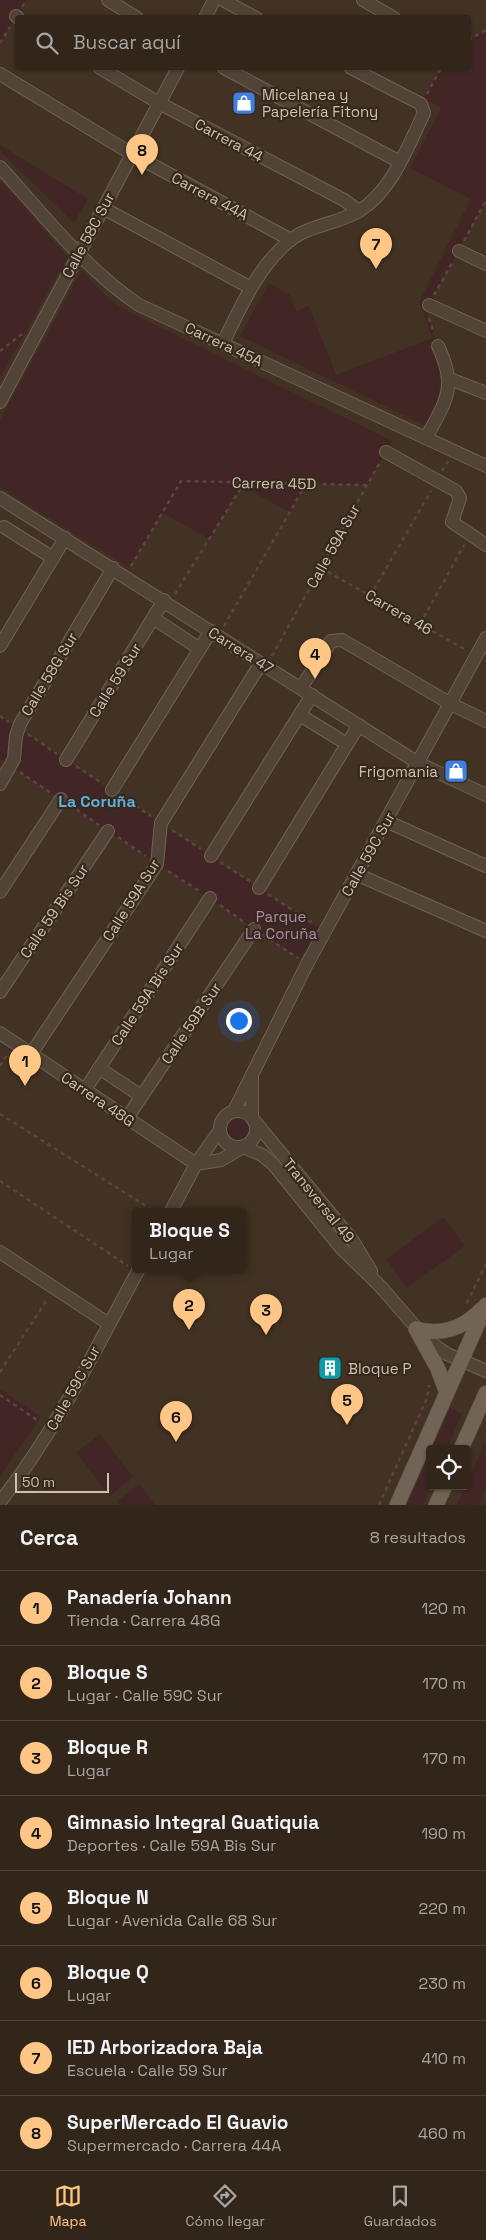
<!DOCTYPE html>
<html lang="es">
<head>
<meta charset="utf-8">
<style>
	body { margin:0; font-family:"Space Grotesk",sans-serif; background:#3d3227; color:#f1f3f6 }
	.controls { position:absolute; right:15px; bottom:15px; display:grid; overflow:hidden; border-radius:5px; box-shadow:0 1px 4px #0004 }
	.controls button { width:45px; height:45px; display:grid; place-items:center; padding:0; border:0; border-bottom:1px solid #4d4339; background:#32261a; color:#f1f3f6; font:25px sans-serif }
	.scale { position:absolute; left:15px; bottom:12px; width:94px; box-sizing:border-box; padding-left:5px; border:2px solid #ccc0b4; border-top:0; font-size:14px; line-height:18px; white-space:nowrap; color:#ccc0b4; -webkit-text-stroke:4px #36291c; paint-order:stroke }
	.you { position:absolute; left:238px; top:1020px; width:18px; height:18px; margin:-12px; border:4px solid #fff; border-radius:50%; background:#1a73e8; box-shadow:0 0 0 8px #1a73e833 }
	.badge { display:grid; place-items:center; width:32px; height:32px; border-radius:50%; background:#ffc686; color:#111; font-size:16px; font-weight:700 }
	.pin { position:absolute; translate:-50% -41px; filter:drop-shadow(0 1px 2px #0008) }
	.pin::after { content:''; position:absolute; top:26px; width:18px; height:15px; background:inherit; clip-path:polygon(0 0,100% 0,50% 100%) }
	.popup { position:absolute; left:132px; top:1208px; width:115px; height:65px; box-sizing:border-box; display:grid; place-content:center; border-radius:5px; background:#32261a; filter:drop-shadow(0 1px 4px #0005); font-size:16px; white-space:nowrap; color:#a8a5a2 }
	.popup b { font-size:19px; color:#f1f3f6 }
	.popup::after { content:''; position:absolute; left:50%; top:100%; margin-left:-10px; border:10px solid transparent; border-top-color:#32261a }
	.list { margin:0; padding:0; list-style:none }
	h2 { display:flex; justify-content:space-between; align-items:center; height:65px; margin:0; padding:0 20px; font-size:21px }
	h2 small { font-size:16px; font-weight:400; color:#a8a5a2 }
	.list li { display:grid; grid-template-columns:32px 1fr auto; gap:15px; align-items:center; box-sizing:border-box; height:75px; padding:0 20px; border-top:1px solid #4d4339 }
	.list b { display:block; font-size:19px; white-space:nowrap }
	.list p { margin:0; font-size:16px; white-space:nowrap; color:#a8a5a2 }
	.list em { font-size:16px; font-style:normal; color:#a8a5a2 }
	.icon { flex:none; width:28px; height:28px; fill:none; stroke:currentColor; stroke-width:2; stroke-linecap:round; stroke-linejoin:round }
	.map { position:relative; flex:none; width:486px; height:1505px; overflow:hidden }
	.search { position:absolute; background:#32261a; box-shadow:0 1px 4px #0004; left:15px; right:15px; top:15px; height:55px; display:flex; align-items:center; gap:12px; box-sizing:border-box; padding:0 18px; border-radius:5px; color:#a8a5a2; font-size:19px }
	.sheet { height:665px; background:#32261a }
	nav { display:flex; justify-content:space-around; align-items:center; box-sizing:border-box; height:70px; border-top:1px solid #4d4339; background:#32261a; font-size:14px; color:#a8a5a2 }
	nav a { display:grid; justify-items:center; gap:2px }
	nav .on { color:#ffc686 }
	.map>svg:first-child { display:block }
</style>
</head>
<body>
<div class="map">
<svg width="486" height="1505" viewBox="0 0 486 1505">
	<rect width="100%" height="100%" fill="#423223"/>
	<g fill="#422625">
		<path d="M 0,0 L 26,0 L 0,43 Z"/>
		<path d="M 486,30 L 486,200 L 426,310 L 438,346 L 433,349 L 441,380 L 438,399 L 426,426 L 240,336 L 269,283 L 290,295 L 297,311 L 309,306 L 336,375 L 433,338 L 419,302 L 471,199 L 410,168 L 441,108 L 424,98 L 441,68 L 468,68 L 469,40 Z"/>
		<path d="M 0,145 L 88,199 L 74,223 L 0,151 Z"/>
		<path d="M 0,180 L 68,257 L 0,378 Z"/>
		<path d="M 82,270 C 95,287 109,300 127,311 L 392,441 L 367,485 L 306,484 L 290,512 L 242,486 L 209,539 L 163,513 L 129,568 L 0,487 L 0,420 Z"/>
		<path d="M 0,716 L 319,928 L 300,959 L 0,759 Z"/>
		<circle cx="237" cy="1129" r="18"/>
		<path d="M 444,1217 L 465,1246 L 407,1288 L 386,1259 Z"/>
		<path d="M 0,1389 L 41,1417 L 0,1476 Z"/>
		<path d="M 450,1408 L 462,1414 L 447,1449 L 432,1449 Z"/>
		<path d="M 100,1434 L 133,1477 L 110,1496 L 76,1453 Z"/>
		<path d="M 486,1440 L 486,1488 L 478,1505 L 457,1505 Z"/>
		<path d="M 430,1454 L 431,1486 L 423,1505 L 407,1505 Z"/>
		<path d="M 139,1484 L 155,1505 L 120,1505 L 117,1501 Z"/>
	</g>
	<g fill="none" stroke-linecap="round" stroke-linejoin="round">
		<g stroke="#6f6255" stroke-width="14">
			<g id="minor">
				<path d="M 108,0 L 137,18"/>
				<path d="M 223,0 L 256,18"/>
				<path d="M 363,0 L 394,18"/>
				<path d="M 16,16 L 18,18"/>
				<path d="M 205,18 L 214,0"/>
				<path d="M 100,68 L 159,103 L 344,200 L 359,211"/>
				<path d="M 224,68 L 400,162"/>
				<path d="M 0,74 L 132,154 L 291,240"/>
				<path d="M 0,167 C 44,215 85,269 139,305 L 486,466"/>
				<path d="M 103,208 L 251,288"/>
				<path d="M 459,251 L 486,264"/>
				<path d="M 429,305 L 486,331"/>
				<path d="M 223,343 C 241,307 257,268 289,241 C 309,225 337,224 359,211 C 392,191 408,146 424,113 L 421,104 L 351,68"/>
				<path d="M 450,379 L 486,393"/>
				<path d="M 0,402 L 178,68"/>
				<path d="M 426,438 C 446,400 458,388 438,346"/>
				<path d="M 386,452 L 456,491 L 460,498 L 452,522 L 486,545"/>
				<path d="M 0,498 L 418,763 L 486,795"/>
				<path d="M 4,527 L 53,558"/>
				<path d="M 153,618 L 200,649"/>
				<path d="M 0,646 L 65,538"/>
				<path d="M 301,688 L 331,641 L 342,640 L 451,704 L 486,721"/>
				<path d="M 300,715 L 347,744"/>
				<path d="M 66,760 L 164,600"/>
				<path d="M 0,784 L 14,759 L 16,736 L 20,724 L 113,568"/>
				<path d="M 112,790 L 211,631"/>
				<path d="M 386,821 L 486,866"/>
				<path d="M 211,856 L 312,695"/>
				<path d="M 356,874 L 486,931"/>
				<path d="M 259,888 L 359,725"/>
				<path d="M 0,892 L 61,799"/>
				<path d="M 0,992 L 108,831"/>
				<path d="M 0,1033 L 196,1164"/>
				<path d="M 31,1054 L 157,864 L 161,823 L 261,663"/>
				<path d="M 99,1068 L 141,1096"/>
				<path d="M 85,1090 L 210,898"/>
				<circle cx="238" cy="1129" r="18"/>
				<path d="M 234,1111 L 307,964 L 486,638"/>
				<path d="M 127,1118 L 254,929"/>
				<path d="M 252,1118 L 353,1241 L 371,1271"/>
				<path d="M 252,1118 L 252,1076"/>
				<path d="M 243,1147 L 262,1155 L 273,1164 L 341,1248 L 380,1286 L 427,1340 L 447,1354 L 486,1371"/>
				<path d="M 196,1164 L 221,1160 L 243,1147"/>
				<path d="M 171,1211 L 196,1164 L 220,1130"/>
				<path d="M 0,1252 L 109,1324"/>
				<path d="M 0,1502 C 56,1431 96,1348 139,1269"/>
			</g>
		</g>
		<g stroke="#5a4d41" stroke-width="16">
			<g id="major">
				<path d="M 416,1329 C 441,1336 464,1328 482,1309"/>
				<path d="M 416,1329 L 438,1369 L 447,1393"/>
				<path d="M 461,1449 L 486,1393"/>
				<path d="M 397,1505 L 486,1305"/>
				<path d="M 436,1505 L 445,1486"/>
			</g>
		</g>
		<g stroke="#5f4343" stroke-width="2.5" stroke-dasharray="4 4" stroke-linecap="butt">
			<path d="M 22,7 L 26,0"/>
			<path d="M 468,40 L 486,30"/>
			<path d="M 0,43 L 10,27"/>
			<path d="M 427,94 L 441,68"/>
			<path d="M 464,241 L 486,200"/>
			<path d="M 434,295 L 453,261"/>
			<path d="M 429,318 L 434,334"/>
			<path d="M 0,351 L 22,334"/>
			<path d="M 442,471 L 448,461"/>
			<path d="M 131,566 L 181,481 L 367,485"/>
			<path d="M 321,568 L 466,650"/>
			<path d="M 175,594 L 244,483"/>
			<path d="M 370,596 L 431,491"/>
			<path d="M 420,624 L 464,545"/>
			<path d="M 224,626 L 306,484"/>
			<path d="M 272,656 L 380,462"/>
			<path d="M 0,716 L 9,722"/>
			<path d="M 28,734 L 57,754"/>
			<path d="M 76,766 L 103,784"/>
			<path d="M 20,772 L 51,793"/>
			<path d="M 122,797 L 151,816"/>
			<path d="M 70,805 L 99,825"/>
			<path d="M 172,830 L 201,849"/>
			<path d="M 118,837 L 146,856"/>
			<path d="M 220,862 L 251,882"/>
			<path d="M 168,871 L 201,892"/>
			<path d="M 268,894 L 315,925"/>
			<path d="M 220,905 L 244,922"/>
			<path d="M 263,935 L 298,958"/>
			<path d="M 0,1066 L 9,1052"/>
			<path d="M 0,1114 L 154,1211"/>
			<path d="M 0,1181 L 128,1266"/>
			<path d="M 467,1303 L 486,1264"/>
			<path d="M 0,1372 L 48,1298"/>
			<path d="M 0,1395 L 40,1422"/>
			<path d="M 379,1505 L 427,1398 L 429,1385"/>
		</g>
		<use href="#minor" stroke="#514437" stroke-width="12"/>
		<use href="#major" stroke="#716355" stroke-width="15"/>
	</g>
	<defs>
		<g id="shop-square" transform="scale(1.25)"><rect x="-9" y="-9" width="18" height="18" rx="4" fill="#3f7fe0" stroke="#36291c"/><path d="M-5-2.5h2.3a2.7 3.5 0 0 1 5.4 0H5L5.5 6h-11ZM-1.5-2.5h3a1.5 2.3 0 0 0-3 0Z" fill="#fff"/></g>
		<g id="building-square" transform="scale(1.25)"><rect x="-9" y="-9" width="18" height="18" rx="4" fill="#0f9aa8" stroke="#36291c"/><path d="M-4-6H4V6H1V3H-1V6H-4ZM-2.5-4.3h1.7v1.8h-1.7ZM.8-4.3h1.7v1.8H.8ZM-2.5-1h1.7V.8h-1.7ZM.8-1h1.7V.8H.8Z" fill="#fff"/></g>
	</defs>
	<g fill-rule="evenodd">
		<use href="#shop-square" x="244" y="103"/>
		<use href="#shop-square" x="456" y="771"/>
		<use href="#building-square" x="330" y="1368"/>
	</g>
	<g text-anchor="middle" dominant-baseline="central" stroke-width="4.5" stroke-linejoin="round" paint-order="stroke">
		<g font-size="15" fill="#ccc0b4" stroke="#36291c" text-anchor="start">
			<text x="262" y="94">Micelanea y<tspan x="262" dy="17">Papelería Fitony</tspan></text>
			<text x="438" y="771" text-anchor="end">Frigomania</text>
			<text x="348" y="1368">Bloque P</text>
		</g>
		<g font-size="15" fill="#ccc0b4" stroke="#36291c">
			<text transform="translate(229 140) rotate(28)">Carrera 44</text>
			<text transform="translate(210 196) rotate(28)">Carrera 44A</text>
			<text transform="translate(88 235) rotate(-62)">Calle 58C Sur</text>
			<text transform="translate(224 344) rotate(25)">Carrera 45A</text>
			<text transform="translate(274 483) rotate(1)">Carrera 45D</text>
			<text transform="translate(333 546) rotate(-61)">Calle 59A Sur</text>
			<text transform="translate(399 612) rotate(30)">Carrera 46</text>
			<text transform="translate(241 650) rotate(32)">Carrera 47</text>
			<text transform="translate(49 674) rotate(-59)">Calle 58G Sur</text>
			<text transform="translate(115 680) rotate(-58)">Calle 59 Sur</text>
			<text transform="translate(368 854) rotate(-61)">Calle 59C Sur</text>
			<text transform="translate(131 900) rotate(-58)">Calle 59A Sur</text>
			<text transform="translate(54 911) rotate(-56)">Calle 59 Bis Sur</text>
			<text transform="translate(147 994) rotate(-57)">Calle 59A Bis Sur</text>
			<text transform="translate(191 1023) rotate(-56)">Calle 59B Sur</text>
			<text transform="translate(98 1099) rotate(34)">Carrera 48G</text>
			<text transform="translate(319 1200) rotate(51)">Transversal 49</text>
			<text transform="translate(73 1388) rotate(-61)">Calle 59C Sur</text>
		</g>
		<g font-size="15" fill="#b187ac" stroke="#36291c">
			<text x="281" y="916">Parque<tspan x="281" dy="17">La Coruña</tspan></text>
		</g>
		<g font-size="16" font-weight="bold" fill="#5db1de" stroke="#36291c">
			<text x="97" y="801">La Coruña</text>
		</g>
	</g>
</svg>
<div class="controls">
<button><svg class="icon" aria-label="locate" viewBox="0 0 24 24"><circle cx="12" cy="12" r="6"/><path d="M12 2v4M12 18v4M2 12h4M18 12h4"/></svg></button>
</div>
<div class="scale">50 m</div>
<div class="you"></div>
<div class="pin badge" style="left:25px;top:1086px">1</div>
<div class="pin badge" style="left:189px;top:1330px">2</div>
<div class="popup"><b>Bloque S</b>Lugar</div>
<div class="pin badge" style="left:266px;top:1335px">3</div>
<div class="pin badge" style="left:315px;top:679px">4</div>
<div class="pin badge" style="left:347px;top:1425px">5</div>
<div class="pin badge" style="left:176px;top:1442px">6</div>
<div class="pin badge" style="left:376px;top:269px">7</div>
<div class="pin badge" style="left:142px;top:175px">8</div>
<div class="search"><svg class="icon" aria-label="search" viewBox="0 0 24 24"><circle cx="10" cy="10" r="6"/><path d="M15 15l6 6"/></svg>Buscar aquí</div>
</div>
<section class="sheet">
<h2>Cerca<small>8 resultados</small></h2>
<ul class="list">
<li><span class="badge">1</span><div><b>Panadería Johann</b><p>Tienda · Carrera 48G</p></div><em>120 m</em></li>
<li><span class="badge">2</span><div><b>Bloque S</b><p>Lugar · Calle 59C Sur</p></div><em>170 m</em></li>
<li><span class="badge">3</span><div><b>Bloque R</b><p>Lugar</p></div><em>170 m</em></li>
<li><span class="badge">4</span><div><b>Gimnasio Integral Guatiquia</b><p>Deportes · Calle 59A Bis Sur</p></div><em>190 m</em></li>
<li><span class="badge">5</span><div><b>Bloque N</b><p>Lugar · Avenida Calle 68 Sur</p></div><em>220 m</em></li>
<li><span class="badge">6</span><div><b>Bloque Q</b><p>Lugar</p></div><em>230 m</em></li>
<li><span class="badge">7</span><div><b>IED Arborizadora Baja</b><p>Escuela · Calle 59 Sur</p></div><em>410 m</em></li>
<li><span class="badge">8</span><div><b>SuperMercado El Guavio</b><p>Supermercado · Carrera 44A</p></div><em>460 m</em></li>
</ul>
</section>
<nav>
<a class="on"><svg class="icon" aria-label="map" viewBox="0 0 24 24"><path d="M3 6l6-2 6 2 6-2v14l-6 2-6-2-6 2zM9 4v14M15 6v14"/></svg>Mapa</a>
<a><svg class="icon" aria-label="directions" viewBox="0 0 24 24"><path d="M12 3l9 9-9 9-9-9zM9 14v-3h6M13 9l2 2-2 2"/></svg>Cómo llegar</a>
<a><svg class="icon" aria-label="saved" viewBox="0 0 24 24"><path d="M7 4h10v16l-5-4-5 4z"/></svg>Guardados</a>
</nav>
</body>
</html>
